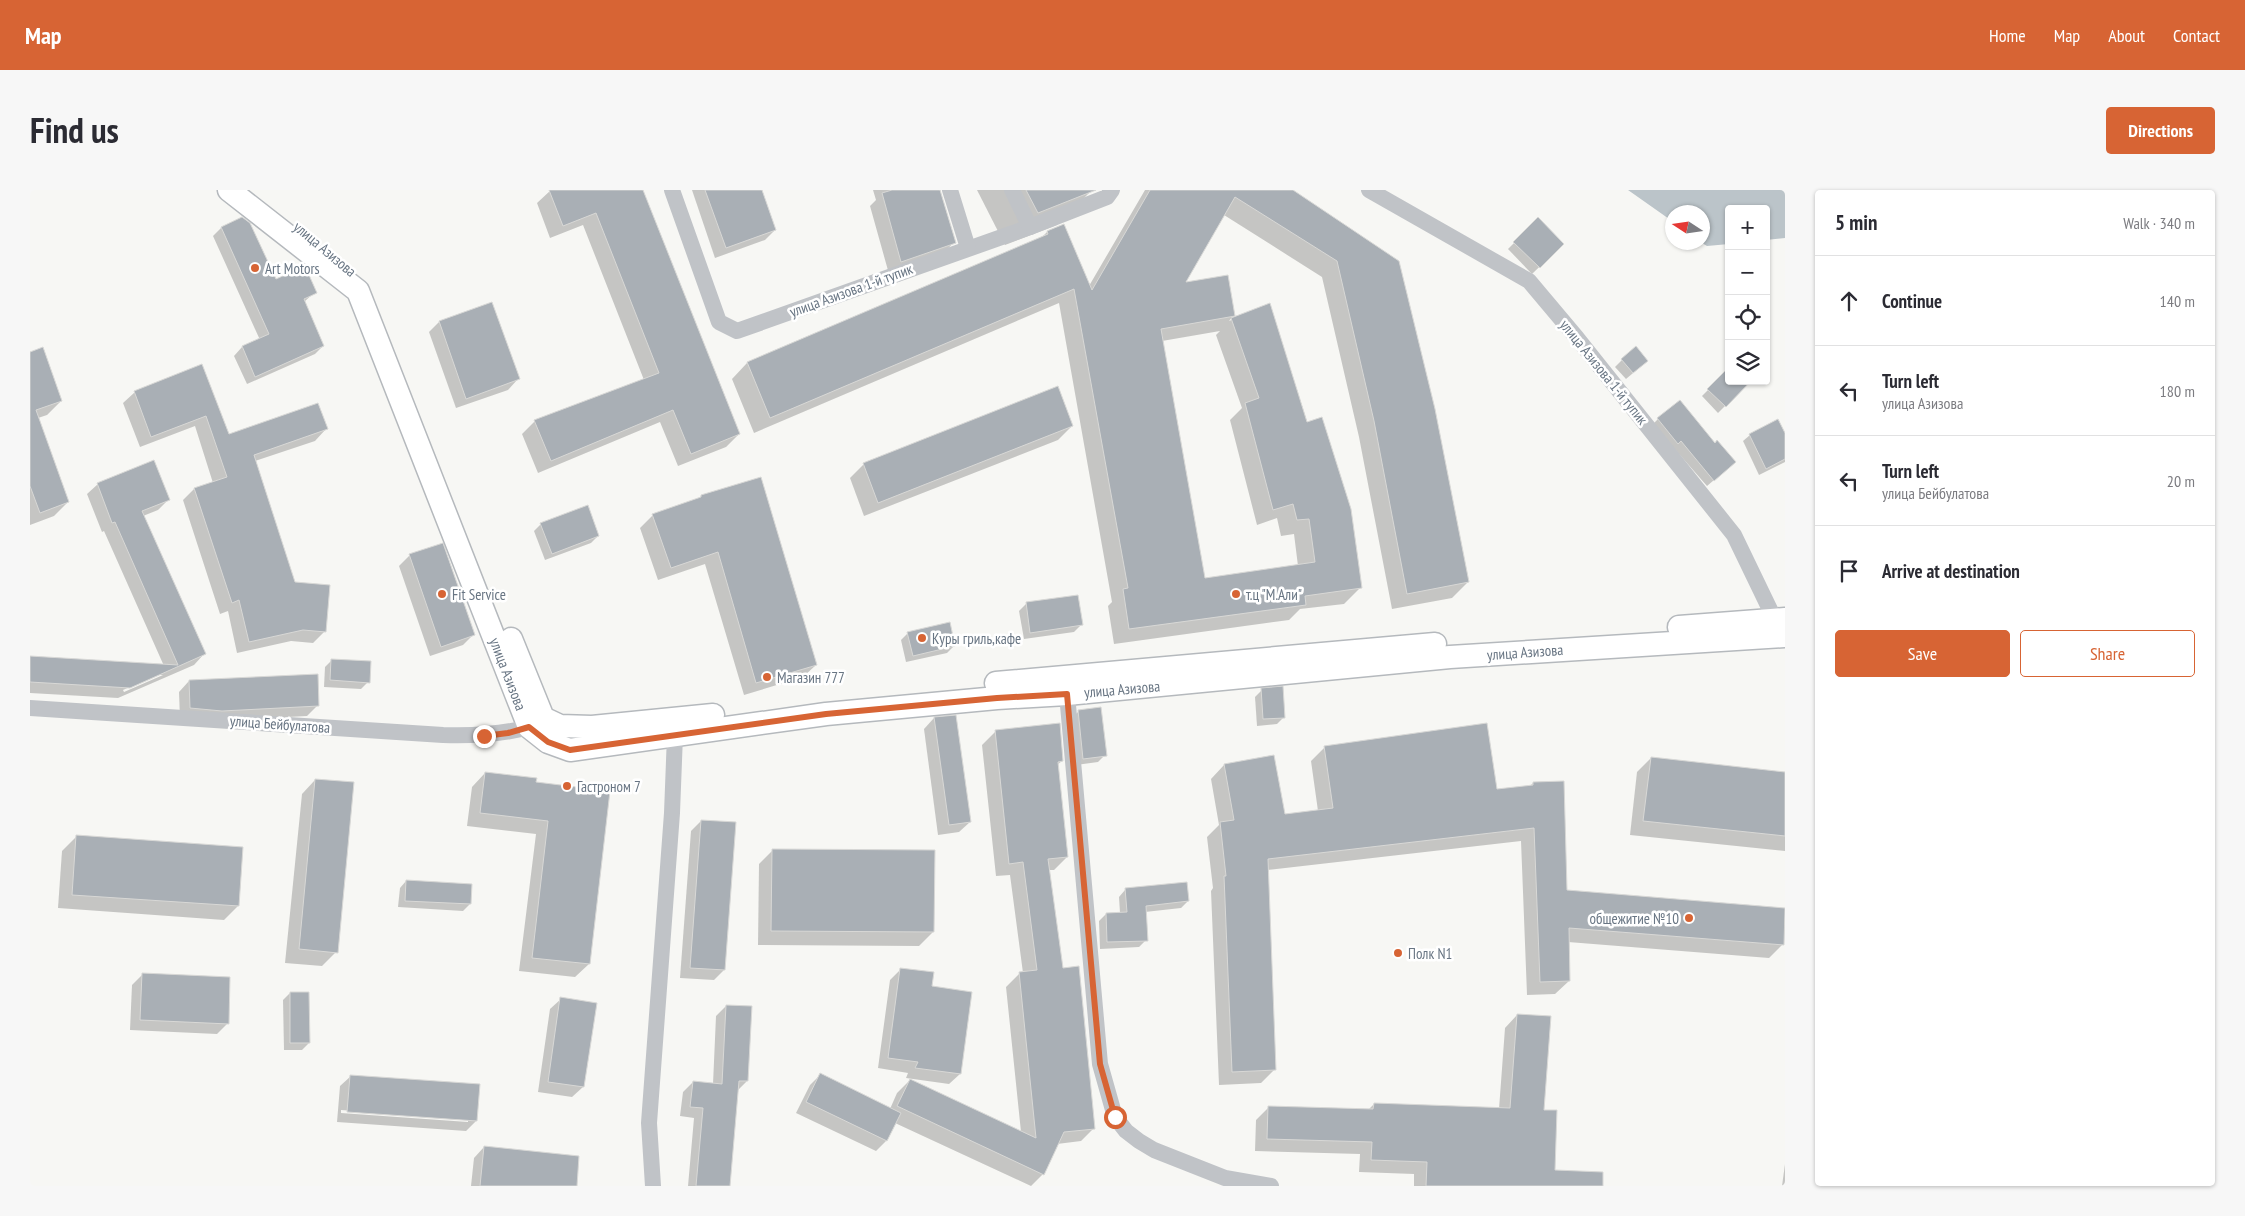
<!DOCTYPE html>
<html lang="en">
<head>
<meta charset="utf-8">
<style>
	body { margin:0; font-family:"PT Sans Narrow",sans-serif; background:#f7f7f7; color:#2b2b33 }
	.controls { position:absolute; right:15px; top:15px; display:grid; overflow:hidden; border-radius:5px; box-shadow:0 1px 4px #0004 }
	.controls button { width:45px; height:45px; display:grid; place-items:center; padding:0; border:0; border-bottom:1px solid #e1e1e2; background:#fff; color:#2b2b33; font:25px sans-serif }
	.compass { position:absolute; left:1635px; top:15px; width:45px; height:45px; border-radius:50%; background:#fff; box-shadow:0 1px 4px #0004; rotate:282deg }
	.stop { position:absolute; width:15px; height:15px; margin:-11px; border:4px solid #d76434; border-radius:50%; background:#fff }
	.stop.end { background:#d76434; border-color:#fff; box-shadow:0 1px 5px #0008 }
	.list { margin:0; padding:0; list-style:none }
	h2 { display:flex; justify-content:space-between; align-items:center; height:65px; margin:0; padding:0 20px; font-size:21px }
	h2 small { font-size:16px; font-weight:400; color:#7c7c81 }
	.list li { display:grid; grid-template-columns:32px 1fr auto; gap:15px; align-items:center; box-sizing:border-box; height:90px; padding:0 20px; border-top:1px solid #e1e1e2 }
	.list b { display:block; font-size:19px; white-space:nowrap }
	.list p { margin:0; font-size:16px; white-space:nowrap; color:#7c7c81 }
	.list em { font-size:16px; font-style:normal; color:#7c7c81 }
	.actions { display:flex; gap:10px; padding:15px 20px }
	.actions a { flex:1; padding:11px 0; border:1px solid #d76434; border-radius:5px; text-align:center; font-size:18px; color:#d76434 }
	.actions .main { background:#d76434; color:#fff }
	.icon { flex:none; width:28px; height:28px; fill:none; stroke:currentColor; stroke-width:2; stroke-linecap:round; stroke-linejoin:round }
	.map { position:relative; flex:none; width:1755px; height:996px; overflow:hidden; border-radius:5px }
	header { display:flex; align-items:center; gap:30px; box-sizing:border-box; height:70px; padding:0 25px; background:#d76434; color:#fff }
	header strong { font-size:24px }
	nav { display:flex; gap:28px; margin-inline-start:auto; font-size:18px }
	.intro { display:flex; align-items:center; justify-content:space-between; box-sizing:border-box; height:120px; padding:0 30px }
	h1 { margin:0; font-size:35px }
	.button { padding:12px 22px; border-radius:5px; background:#d76434; color:#fff; font-size:18px; font-weight:700 }
	main { display:flex; gap:30px; padding:0 30px }
	aside { flex:1; background:#fff; border-radius:5px; box-shadow:0 1px 4px #0004 }
	.map>svg:first-child { display:block }
</style>
</head>
<body>
<header>
<strong>Map</strong>
<nav><a>Home</a><a>Map</a><a>About</a><a>Contact</a></nav>
</header>
<div class="intro"><h1>Find us</h1><a class="button">Directions</a></div>
<main>
<div class="map">
<svg width="1755" height="996" viewBox="0 0 1755 996">
	<rect width="100%" height="100%" fill="#f7f7f4"/>
	<path fill="#bbc4c9" d="M 1598,0 L 1755,0 L 1755,48 L 1736,50 L 1736,19 L 1699,19 L 1699,54 L 1677,56 L 1672,53 L 1672,22 L 1642,22 L 1642,31 Z"/>
	<g fill="#0003" fill-rule="evenodd">
		<path d="M 521,0 L 612,0 L 709,244 L 696,257 L 648,276 L 630,232 L 508,283 L 492,244 L 505,231 L 614,190 L 553,35 L 520,48 L 507,13 Z"/>
		<path d="M 662,0 L 731,0 L 745,40 L 735,50 L 685,68 Z"/>
		<path d="M 843,0 L 910,0 L 924,52 L 912,65 L 859,84 L 840,16 L 846,10 Z"/>
		<path d="M 947,0 L 1060,0 L 1060,2 L 1027,35 L 975,55 Z"/>
		<path d="M 1115,0 L 1260,0 L 1368,72 L 1438,392 L 1422,408 L 1362,419 L 1329,247 L 1292,87 L 1194,25 L 1154,94 L 1204,125 L 1199,131 L 1240,115 L 1330,398 L 1314,414 L 1270,419 L 1259,430 L 1084,454 L 1078,416 L 1082,412 L 1029,113 L 724,243 L 702,189 L 717,173 L 1011,48 L 1017,42 L 1033,36 L 1059,96 ZM 1190,141 L 1186,145 L 1212,218 L 1200,230 L 1227,335 L 1247,328 L 1251,346 L 1264,344 L 1268,376 L 1174,389 L 1132,151 Z"/>
		<path d="M 212,28 L 245,91 L 285,102 L 274,112 L 293,156 L 285,164 L 217,194 L 204,166 L 212,157 L 230,150 L 183,46 L 191,38 Z"/>
		<path d="M 1508,29 L 1533,54 L 1502,84 L 1478,59 Z"/>
		<path d="M 461,113 L 488,189 L 478,200 L 426,218 L 399,142 L 409,132 Z"/>
		<path d="M 0,163 L 31,211 L 17,225 L 8,228 L 38,312 L 24,326 L 0,335 Z"/>
		<path d="M 1592,170 L 1609,178 L 1596,189 L 1585,177 Z"/>
		<path d="M 172,176 L 198,245 L 296,239 L 285,251 L 225,271 L 265,393 L 295,441 L 283,453 L 261,451 L 207,463 L 198,421 L 190,424 L 153,310 L 164,299 L 183,293 L 165,236 L 110,257 L 93,213 L 105,202 Z"/>
		<path d="M 1699,179 L 1699,191 L 1718,193 L 1688,223 L 1672,206 Z"/>
		<path d="M 1628,229 L 1697,279 L 1677,296 L 1643,257 L 1621,236 Z"/>
		<path d="M 1042,236 L 1028,250 L 834,326 L 820,288 L 834,274 Z"/>
		<path d="M 1720,245 L 1755,245 L 1755,272 L 1729,285 L 1713,251 Z"/>
		<path d="M 68,294 L 138,310 L 128,320 L 113,326 L 174,464 L 164,475 L 88,508 L 0,503 L 0,467 L 134,476 L 74,341 L 72,342 L 57,304 ZM 127,485 L 133,485 L 94,502 L 93,500 Z"/>
		<path d="M 671,306 L 786,475 L 773,487 L 714,505 L 675,374 L 628,390 L 610,338 L 623,325 L 668,310 Z"/>
		<path d="M 511,334 L 568,346 L 561,353 L 515,370 L 504,341 Z"/>
		<path d="M 380,365 L 444,444 L 433,455 L 400,466 L 369,376 Z"/>
		<path d="M 996,414 L 1051,435 L 1044,442 L 994,449 L 989,421 Z"/>
		<path d="M 878,443 L 924,456 L 917,463 L 876,472 L 871,450 Z"/>
		<path d="M 302,470 L 338,492 L 331,499 L 294,497 L 295,477 Z"/>
		<path d="M 159,491 L 288,515 L 277,526 L 181,531 L 150,529 L 149,502 Z"/>
		<path d="M 1232,500 L 1254,527 L 1247,534 L 1227,536 L 1225,507 Z"/>
		<path d="M 1049,521 L 1075,565 L 1068,572 L 1046,575 L 1042,528 Z"/>
		<path d="M 925,526 L 940,632 L 929,642 L 908,645 L 894,539 L 904,528 Z"/>
		<path d="M 965,542 L 1032,571 L 1027,575 L 1037,667 L 1024,680 L 1018,680 L 1032,779 L 1064,938 L 1051,951 L 1027,954 L 1013,984 L 1001,996 L 865,933 L 856,951 L 846,961 L 766,923 L 780,895 L 790,885 L 860,919 L 867,903 L 880,890 L 991,942 L 976,797 L 989,784 L 993,783 L 980,685 L 966,686 L 952,555 Z"/>
		<path d="M 1295,557 L 1466,601 L 1499,597 L 1503,593 L 1536,701 L 1755,719 L 1752,755 L 1739,768 L 1538,752 L 1539,791 L 1525,804 L 1497,805 L 1491,651 L 1237,680 L 1245,879 L 1231,893 L 1189,895 L 1181,701 L 1183,698 L 1177,647 L 1189,635 L 1181,589 L 1194,575 L 1254,625 L 1288,621 L 1281,571 Z"/>
		<path d="M 1621,568 L 1755,583 L 1755,661 L 1600,645 L 1607,582 Z"/>
		<path d="M 455,583 L 505,593 L 579,602 L 559,774 L 545,787 L 489,781 L 506,644 L 437,636 L 442,597 Z"/>
		<path d="M 285,590 L 306,762 L 292,776 L 255,773 L 272,604 Z"/>
		<path d="M 671,631 L 694,780 L 684,790 L 650,788 L 661,641 Z"/>
		<path d="M 46,647 L 208,716 L 194,730 L 28,718 L 32,661 Z"/>
		<path d="M 743,660 L 903,742 L 889,756 L 728,755 L 729,674 Z"/>
		<path d="M 376,691 L 440,714 L 433,721 L 368,717 L 370,698 Z"/>
		<path d="M 1095,700 L 1158,711 L 1151,718 L 1115,722 L 1116,750 L 1109,757 L 1070,759 L 1069,731 L 1076,724 L 1090,723 L 1089,707 Z"/>
		<path d="M 871,779 L 900,797 L 930,884 L 919,894 L 876,888 L 878,883 L 848,878 L 860,790 Z"/>
		<path d="M 113,784 L 198,833 L 187,844 L 100,840 L 102,795 Z"/>
		<path d="M 260,803 L 279,853 L 272,860 L 254,860 L 253,810 Z"/>
		<path d="M 531,809 L 553,897 L 542,907 L 508,902 L 520,819 Z"/>
		<path d="M 696,816 L 717,891 L 707,901 L 699,996 L 658,996 L 664,928 L 650,926 L 653,902 L 663,892 L 683,894 L 686,826 Z"/>
		<path d="M 1487,825 L 1512,921 L 1523,982 L 1545,996 L 1384,996 L 1384,984 L 1329,982 L 1330,964 L 1225,961 L 1226,930 L 1239,917 L 1338,920 L 1344,914 L 1469,919 L 1475,838 Z"/>
		<path d="M 321,886 L 446,931 L 436,941 L 307,932 L 310,896 ZM 311,920 L 438,929 L 438,932 L 311,923 Z"/>
		<path d="M 454,957 L 545,996 L 441,996 L 444,968 Z"/>
		<path d="M 1755,974 L 1755,996 L 1752,996 Z"/>
	</g>
	<g fill="#a9afb5" stroke="#d8d8d6">
		<path d="M 519,0 L 613,0 L 710,244 L 661,264 L 643,220 L 521,271 L 504,230 L 629,183 L 566,23 L 533,36 Z"/>
		<path d="M 675,0 L 732,0 L 746,40 L 696,58 Z"/>
		<path d="M 862,0 L 910,0 L 926,53 L 871,72 L 852,3 Z"/>
		<path d="M 996,0 L 1066,0 L 1008,23 Z"/>
		<path d="M 1120,0 L 1263,0 L 1369,71 L 1405,219 L 1439,392 L 1377,404 L 1344,231 L 1307,71 L 1205,7 L 1156,92 L 1198,85 L 1205,126 L 1131,139 L 1175,388 L 1285,372 L 1279,329 L 1267,330 L 1263,314 L 1243,320 L 1215,213 L 1229,208 L 1201,128 L 1240,113 L 1277,232 L 1292,227 L 1321,319 L 1332,398 L 1275,406 L 1276,415 L 1099,439 L 1093,399 L 1098,398 L 1044,99 L 740,228 L 717,172 L 1018,44 L 1017,41 L 1034,34 L 1062,100 Z"/>
		<path d="M 212,27 L 220,33 L 246,89 L 275,76 L 287,103 L 274,109 L 294,156 L 225,187 L 212,156 L 239,144 L 191,37 Z"/>
		<path d="M 1508,27 L 1534,54 L 1510,78 L 1483,52 Z"/>
		<path d="M 462,112 L 490,189 L 436,209 L 409,131 Z"/>
		<path d="M 1606,156 L 1618,171 L 1603,183 L 1591,169 Z"/>
		<path d="M 13,157 L 32,211 L 6,220 L 39,312 L 10,323 L 0,296 L 0,162 Z"/>
		<path d="M 172,174 L 199,244 L 288,213 L 298,239 L 224,265 L 265,392 L 300,395 L 296,442 L 273,440 L 219,452 L 209,410 L 202,413 L 164,298 L 197,287 L 176,226 L 121,247 L 104,201 Z"/>
		<path d="M 1699,177 L 1699,191 L 1721,191 L 1696,217 L 1677,199 Z"/>
		<path d="M 1028,196 L 1043,236 L 848,313 L 833,273 Z"/>
		<path d="M 1650,210 L 1685,253 L 1687,250 L 1706,272 L 1684,291 L 1651,251 L 1648,254 L 1627,228 Z"/>
		<path d="M 1748,229 L 1755,243 L 1755,269 L 1736,279 L 1719,244 Z"/>
		<path d="M 124,270 L 140,310 L 112,321 L 176,464 L 100,498 L 0,492 L 0,466 L 148,475 L 85,332 L 82,333 L 67,293 Z"/>
		<path d="M 731,287 L 787,475 L 726,493 L 688,362 L 641,378 L 622,324 L 671,307 L 671,305 Z"/>
		<path d="M 558,315 L 569,346 L 522,364 L 510,333 Z"/>
		<path d="M 413,353 L 445,445 L 411,457 L 379,364 Z"/>
		<path d="M 1048,405 L 1053,435 L 1000,443 L 996,412 Z"/>
		<path d="M 920,432 L 925,456 L 883,466 L 877,442 Z"/>
		<path d="M 301,469 L 341,471 L 340,493 L 300,490 Z"/>
		<path d="M 288,484 L 289,516 L 192,521 L 160,518 L 159,490 Z"/>
		<path d="M 1253,496 L 1255,528 L 1233,529 L 1231,498 Z"/>
		<path d="M 1071,517 L 1077,566 L 1053,569 L 1048,520 Z"/>
		<path d="M 926,525 L 941,632 L 919,635 L 904,527 Z"/>
		<path d="M 1030,533 L 1033,571 L 1028,572 L 1038,667 L 1018,669 L 1033,778 L 1049,776 L 1065,939 L 1034,942 L 1014,985 L 867,916 L 880,889 L 1006,948 L 989,782 L 1007,780 L 993,672 L 979,674 L 965,540 Z"/>
		<path d="M 1457,533 L 1467,599 L 1503,595 L 1503,592 L 1534,591 L 1537,700 L 1755,718 L 1754,755 L 1539,738 L 1540,791 L 1510,792 L 1504,638 L 1238,669 L 1246,880 L 1202,882 L 1194,686 L 1196,686 L 1190,632 L 1204,630 L 1194,574 L 1244,565 L 1255,624 L 1303,618 L 1294,556 Z"/>
		<path d="M 1621,567 L 1755,582 L 1755,646 L 1613,631 Z"/>
		<path d="M 455,582 L 507,588 L 506,592 L 580,601 L 560,774 L 502,768 L 518,631 L 450,623 Z"/>
		<path d="M 285,589 L 324,592 L 308,763 L 269,759 Z"/>
		<path d="M 671,630 L 706,632 L 695,780 L 660,778 Z"/>
		<path d="M 46,645 L 213,657 L 209,716 L 42,705 Z"/>
		<path d="M 742,659 L 905,660 L 904,742 L 741,741 Z"/>
		<path d="M 376,690 L 442,694 L 441,714 L 375,711 Z"/>
		<path d="M 1157,692 L 1159,711 L 1116,716 L 1118,751 L 1077,752 L 1076,723 L 1097,722 L 1095,698 Z"/>
		<path d="M 870,778 L 904,782 L 902,796 L 942,802 L 931,884 L 885,878 L 888,872 L 858,868 Z"/>
		<path d="M 112,783 L 200,787 L 199,834 L 110,830 Z"/>
		<path d="M 260,802 L 279,802 L 280,853 L 260,853 Z"/>
		<path d="M 530,807 L 567,813 L 554,897 L 518,892 Z"/>
		<path d="M 696,815 L 722,816 L 718,891 L 709,891 L 700,996 L 666,996 L 673,918 L 660,917 L 663,891 L 692,894 Z"/>
		<path d="M 1487,824 L 1521,826 L 1514,920 L 1527,920 L 1525,980 L 1573,982 L 1573,996 L 1396,996 L 1397,972 L 1341,970 L 1342,952 L 1237,949 L 1238,916 L 1343,919 L 1344,913 L 1480,918 Z"/>
		<path d="M 790,883 L 871,923 L 857,951 L 776,912 Z"/>
		<path d="M 320,885 L 450,894 L 447,931 L 317,922 Z"/>
		<path d="M 454,956 L 549,966 L 547,996 L 450,996 Z"/>
	</g>
	<g fill="none" stroke-linecap="round" stroke-linejoin="round">
		<g stroke="#b5b9bd" stroke-width="25">
			<g id="secondary">
				<path d="M 199,0 L 328,101 L 499,537 L 518,552 L 540,560 L 796,524 L 967,508 L 1037,504 L 1420,467 L 1755,446"/>
				<path d="M 1649,437 L 1755,429"/>
				<path d="M 481,449 L 513,528 L 530,536 L 562,537 L 683,525"/>
				<path d="M 966,493 L 1405,454"/>
			</g>
		</g>
		<g stroke="#c0c3c7" stroke-width="16">
			<path d="M 642,0 L 689,132 L 707,141 L 1000,37 L 1077,7 L 1082,0"/>
			<path d="M 920,0 L 938,58"/>
			<path d="M 982,0 L 1000,37"/>
			<path d="M 1339,0 L 1499,91 L 1547,148 L 1704,345 L 1745,430"/>
			<path d="M 1037,504 L 1070,874 L 1085,927 L 1096,941 L 1109,951 L 1124,960 L 1195,988 L 1241,996"/>
			<path d="M 0,518 L 413,545 C 443,546 470,545 499,537"/>
			<path d="M 623,996 L 619,933 L 642,623 L 645,545"/>
		</g>
		<use href="#secondary" stroke="#fff" stroke-width="22"/>
	</g>
	<g fill="none" stroke-linecap="round" stroke-linejoin="round">
		<path stroke="#d76434" stroke-width="6" d="M 454,546 L 478,543 L 499,537 L 518,552 L 540,560 L 796,524 L 967,508 L 1037,504 L 1070,874 L 1085,927"/>
	</g>
	<g fill="#d76434" stroke="#fff" stroke-width="2">
		<circle cx="225" cy="78" r="5"/>
		<circle cx="412" cy="404" r="5"/>
		<circle cx="1206" cy="404" r="5"/>
		<circle cx="892" cy="448" r="5"/>
		<circle cx="737" cy="487" r="5"/>
		<circle cx="537" cy="596" r="5"/>
		<circle cx="1659" cy="728" r="5"/>
		<circle cx="1368" cy="763" r="5"/>
	</g>
	<g text-anchor="middle" dominant-baseline="central" stroke-width="5" stroke-linejoin="round" paint-order="stroke">
		<g font-size="15" fill="#687583" stroke="#fff">
			<text transform="translate(295 59) rotate(40)">улица Азизова</text>
			<text transform="translate(821 100) rotate(-20)">улица Азизова 1-й тупик</text>
			<text transform="translate(1574 182) rotate(51)">улица Азизова 1-й тупик</text>
			<text transform="translate(1495 462) rotate(-4)">улица Азизова</text>
			<text transform="translate(478 484) rotate(69)">улица Азизова</text>
			<text transform="translate(1092 499) rotate(-5)">улица Азизова</text>
			<text transform="translate(250 534) rotate(4)">улица Бейбулатова</text>
		</g>
		<g font-size="15" fill="#687583" stroke="#fff" text-anchor="start">
			<text x="235" y="78">Art Motors</text>
			<text x="422" y="404">Fit Service</text>
			<text x="1216" y="404">т.ц "М.Али"</text>
			<text x="902" y="448">Куры гриль,кафе</text>
			<text x="747" y="487">Магазин 777</text>
			<text x="547" y="596">Гастроном 7</text>
			<text x="1649" y="728" text-anchor="end">общежитие №10</text>
			<text x="1378" y="763">Полк N1</text>
		</g>
	</g>
</svg>
<div class="controls">
<button>+</button>
<button>−</button>
<button><svg class="icon" aria-label="locate" viewBox="0 0 24 24"><circle cx="12" cy="12" r="6"/><path d="M12 2v4M12 18v4M2 12h4M18 12h4"/></svg></button>
<button><svg class="icon" aria-label="layers" viewBox="0 0 24 24"><path d="M12 4l9 5-9 5-9-5zM3 14l9 5 9-5"/></svg></button>
</div>
<svg class="compass" viewBox="-18 -18 36 36"><path d="M0-13l5 13h-10z" fill="#e53935"/><path d="M0 13l5-13h-10z" fill="#7c7c81"/></svg>
<div class="stop" style="left:1085px;top:927px"></div>
<div class="stop end" style="left:454px;top:546px"></div>
</div>
<aside>
<h2>5 min<small>Walk · 340 m</small></h2>
<ul class="list">
<li><svg class="icon" aria-label="ahead" viewBox="0 0 24 24"><path d="M12 20V5M6 11l6-6 6 6"/></svg><div><b>Continue</b></div><em>140 m</em></li>
<li><svg class="icon" aria-label="left" viewBox="0 0 24 24"><path d="M17 20v-9H6M10 6l-5 5 5 5"/></svg><div><b>Turn left</b><p>улица Азизова</p></div><em>180 m</em></li>
<li><svg class="icon" aria-label="left" viewBox="0 0 24 24"><path d="M17 20v-9H6M10 6l-5 5 5 5"/></svg><div><b>Turn left</b><p>улица Бейбулатова</p></div><em>20 m</em></li>
<li><svg class="icon" aria-label="arrive" viewBox="0 0 24 24"><path d="M6 21V4h12l-3 4 3 4H6"/></svg><div><b>Arrive at destination</b></div></li>
</ul>
<div class="actions"><a class="main">Save</a><a>Share</a></div>
</aside>
</main>
</body>
</html>
